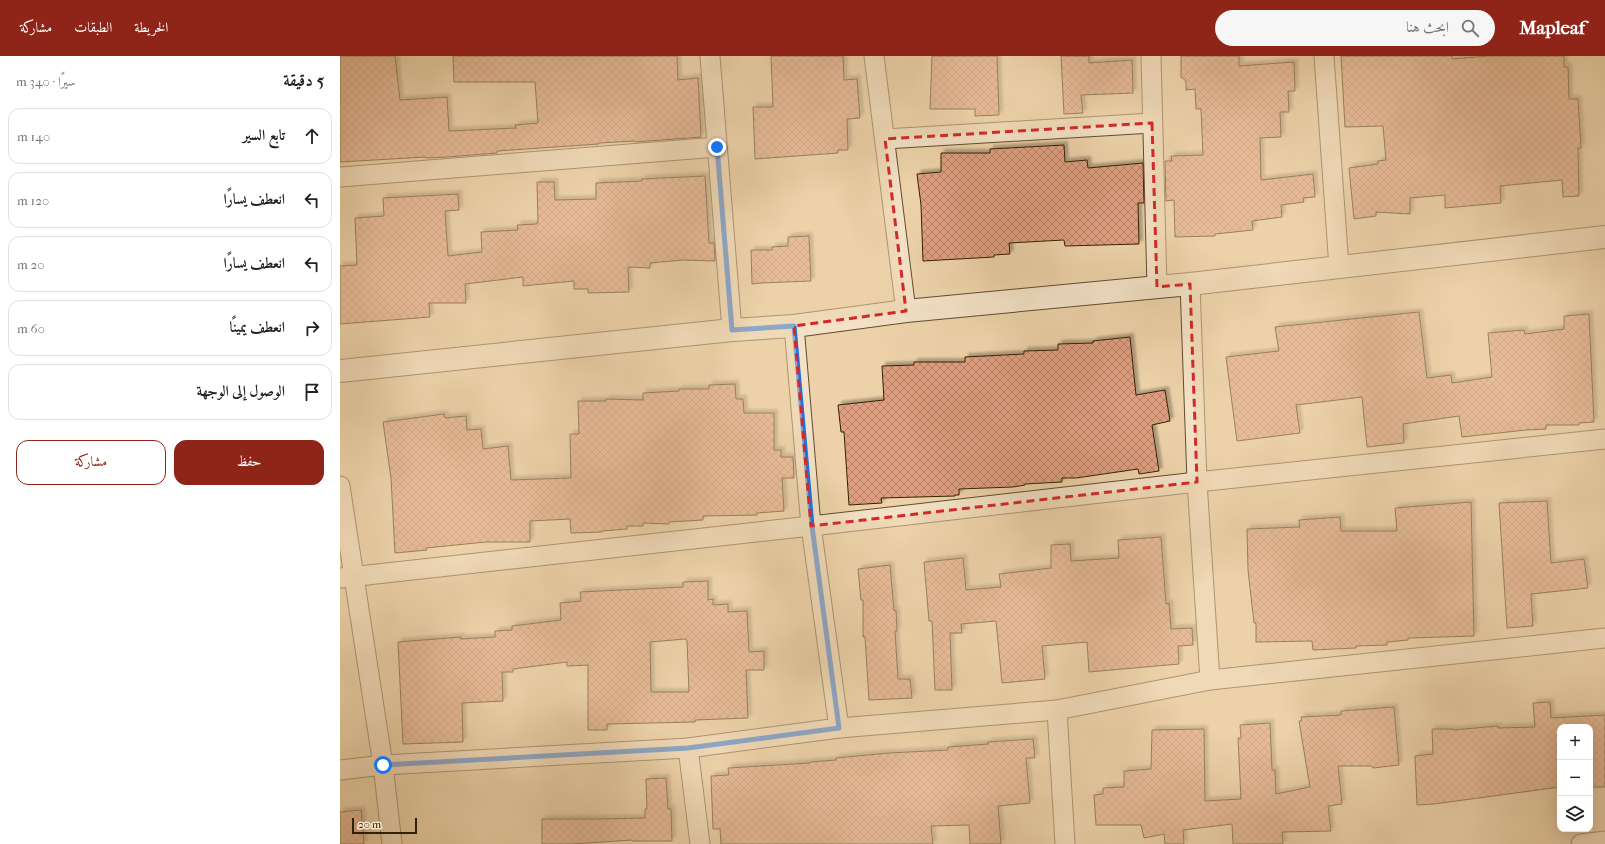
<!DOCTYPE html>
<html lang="ar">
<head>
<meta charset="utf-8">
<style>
	body { margin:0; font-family:"IM FELL French Canon",Amiri,serif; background:#f6f6f6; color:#222; direction:rtl }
	.controls { position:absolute; right:12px; bottom:12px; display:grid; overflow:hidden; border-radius:8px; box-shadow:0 4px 16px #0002 }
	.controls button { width:36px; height:36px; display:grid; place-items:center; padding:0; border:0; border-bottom:1px solid #e0e0e0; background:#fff; color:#222; font:20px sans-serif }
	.scale { position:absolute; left:12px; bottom:10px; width:65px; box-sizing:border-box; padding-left:4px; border:2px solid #332003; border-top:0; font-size:11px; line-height:14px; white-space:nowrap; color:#332003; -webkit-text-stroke:3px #f3e2c7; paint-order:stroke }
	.stop { position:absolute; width:12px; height:12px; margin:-9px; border:3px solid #1a73e8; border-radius:50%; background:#fff }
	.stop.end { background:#1a73e8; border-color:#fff; box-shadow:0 1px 4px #0008 }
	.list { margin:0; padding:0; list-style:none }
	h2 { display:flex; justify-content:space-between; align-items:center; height:52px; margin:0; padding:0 16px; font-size:17px }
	h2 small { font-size:13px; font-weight:400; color:#767676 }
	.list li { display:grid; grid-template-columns:26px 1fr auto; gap:12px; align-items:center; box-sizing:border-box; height:56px; margin:0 8px 8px; padding:0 8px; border:1px solid #e0e0e0; border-radius:12px }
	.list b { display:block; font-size:15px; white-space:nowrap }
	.list em { font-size:13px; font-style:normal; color:#767676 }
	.actions { display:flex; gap:8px; padding:12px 16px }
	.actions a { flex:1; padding:9px 0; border:1px solid #8f2418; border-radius:12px; text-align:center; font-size:14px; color:#8f2418 }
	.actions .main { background:#8f2418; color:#fff }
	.icon { flex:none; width:22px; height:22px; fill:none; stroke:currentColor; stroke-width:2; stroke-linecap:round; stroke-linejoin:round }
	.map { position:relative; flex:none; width:1265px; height:788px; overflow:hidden; direction:ltr }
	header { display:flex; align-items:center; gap:24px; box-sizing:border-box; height:56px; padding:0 20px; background:#8f2418; color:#fff }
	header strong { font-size:19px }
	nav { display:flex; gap:22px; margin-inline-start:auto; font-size:14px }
	.search { width:280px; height:36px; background:#f6f6f6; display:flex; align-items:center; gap:10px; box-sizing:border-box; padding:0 14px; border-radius:22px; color:#767676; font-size:15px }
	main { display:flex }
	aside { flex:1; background:#fff }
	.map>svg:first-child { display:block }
</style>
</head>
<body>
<header>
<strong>Mapleaf</strong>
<div class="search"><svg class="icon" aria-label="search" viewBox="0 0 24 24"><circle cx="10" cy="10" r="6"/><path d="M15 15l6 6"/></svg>ابحث هنا</div>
<nav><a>الخريطة</a><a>الطبقات</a><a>مشاركة</a></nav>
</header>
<main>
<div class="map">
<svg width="1265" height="788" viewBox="0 0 1265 788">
	<defs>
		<pattern id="building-cross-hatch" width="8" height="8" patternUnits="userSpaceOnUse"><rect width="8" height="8" fill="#df9f80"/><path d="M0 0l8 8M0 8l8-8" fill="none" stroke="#b58167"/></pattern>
		<filter id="shadow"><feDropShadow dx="3.5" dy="-3.5" stdDeviation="1" flood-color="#0004"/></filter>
	</defs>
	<rect width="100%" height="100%" fill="#edd2a9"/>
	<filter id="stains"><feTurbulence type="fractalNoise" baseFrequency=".005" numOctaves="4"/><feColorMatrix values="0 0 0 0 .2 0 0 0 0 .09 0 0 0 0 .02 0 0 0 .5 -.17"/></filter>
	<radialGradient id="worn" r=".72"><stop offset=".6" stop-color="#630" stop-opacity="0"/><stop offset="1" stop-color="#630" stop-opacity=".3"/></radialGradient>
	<g fill="url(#building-cross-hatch)" stroke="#332003" fill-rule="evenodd" filter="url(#shadow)">
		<path d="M 0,0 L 55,0 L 60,44 L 107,41 L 109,75 L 176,72 L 175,69 L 198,67 L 195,26 L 114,26 L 113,0 L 337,0 L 338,24 L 358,22 L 361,81 L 295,86 L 295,85 L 259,87 L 259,88 L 157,95 L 157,97 L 107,101 L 86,102 L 86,101 L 0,106 Z"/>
		<path d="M 431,0 L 503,0 L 504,24 L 517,23 L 520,62 L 507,63 L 508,94 L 498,94 L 498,97 L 415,103 L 413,51 L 433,51 Z"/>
		<path d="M 592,0 L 657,0 L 659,59 L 635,60 L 635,53 L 590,53 Z"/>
		<path d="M 721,0 L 749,0 L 749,7 L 792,4 L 793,37 L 741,39 L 743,57 L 724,58 Z"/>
		<path d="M 841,0 L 899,0 L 899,10 L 954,6 L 955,35 L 948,35 L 949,56 L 940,56 L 941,81 L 920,82 L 921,124 L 973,118 L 975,141 L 963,142 L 964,146 L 941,149 L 942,161 L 912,165 L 913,174 L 875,178 L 875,180 L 835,181 L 834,144 L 826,145 L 825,105 L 832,105 L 831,100 L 863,99 L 861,53 L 856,53 L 855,33 L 846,34 L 846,25 L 841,21 Z"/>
		<path d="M 1001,0 L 1112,0 L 1112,3 L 1148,0 L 1224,0 L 1224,11 L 1228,11 L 1229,43 L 1238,43 L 1241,92 L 1238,92 L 1239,140 L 1223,141 L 1222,124 L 1160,130 L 1161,147 L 1105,152 L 1105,139 L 1070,142 L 1070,158 L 1036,156 L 1036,160 L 1014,163 L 1009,112 L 1038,108 L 1038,105 L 1046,104 L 1043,70 L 1005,71 Z"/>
		<path d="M 724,89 L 725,106 L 747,104 L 748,112 L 803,107 L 804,147 L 798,147 L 799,188 L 725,190 L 724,184 L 669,187 L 670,198 L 654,199 L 654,201 L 583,205 L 581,149 L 577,118 L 601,116 L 601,97 L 650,97 L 650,93 Z"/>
		<path d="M 365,120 L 369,187 L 374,187 L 375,205 L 343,204 L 310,207 L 310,212 L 288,211 L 289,236 L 248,237 L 248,233 L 234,233 L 234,225 L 183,230 L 183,221 L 125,228 L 126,247 L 89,247 L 90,261 L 0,268 L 0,210 L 17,209 L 15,162 L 44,160 L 43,142 L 118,138 L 119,154 L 105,155 L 108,200 L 142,196 L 141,176 L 178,174 L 177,169 L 197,168 L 197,166 L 198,166 L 197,126 L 214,126 L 215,144 L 256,143 L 256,127 L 302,125 L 302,123 Z"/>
		<path d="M 469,180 L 471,225 L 421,227 L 412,228 L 411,194 L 432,194 L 432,191 L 448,190 L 448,181 Z"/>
		<path d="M 1079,256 L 1087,322 L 1111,319 L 1112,327 L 1152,321 L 1148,277 L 1184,274 L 1185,278 L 1224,273 L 1224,260 L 1249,258 L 1254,366 L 1239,367 L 1239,369 L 1206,369 L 1206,373 L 1186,374 L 1122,381 L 1119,360 L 1063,368 L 1064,387 L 1027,391 L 1022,341 L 956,349 L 960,377 L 897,385 L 886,301 L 939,295 L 935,271 Z"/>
		<path d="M 790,281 L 796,339 L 825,334 L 830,365 L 812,369 L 819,415 L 799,418 L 798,413 L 736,422 L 722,422 L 722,426 L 685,428 L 685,429 L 673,431 L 619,433 L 619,439 L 615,439 L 615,440 L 541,442 L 542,447 L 509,449 L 504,376 L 501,376 L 498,349 L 544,344 L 542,310 L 574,309 L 574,306 L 625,306 L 625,301 L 684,298 L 684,295 L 718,294 L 718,288 L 753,287 L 753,285 Z"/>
		<path d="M 395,328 L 396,343 L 403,343 L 404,357 L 434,357 L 434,394 L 441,394 L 441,401 L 453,401 L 454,422 L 442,422 L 444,455 L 417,457 L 417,459 L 363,460 L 363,464 L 329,466 L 329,468 L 303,467 L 303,470 L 287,470 L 287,473 L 262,475 L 262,476 L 231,477 L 230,463 L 190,465 L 190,486 L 146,486 L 86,492 L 87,494 L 55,497 L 51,422 L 43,366 L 104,358 L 105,362 L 126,360 L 127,374 L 141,373 L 143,393 L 168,390 L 171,424 L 231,422 L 230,378 L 239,378 L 238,345 L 266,345 L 266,343 L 303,344 L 303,337 L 339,335 L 339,333 L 369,333 L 369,329 Z"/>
		<path d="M 1207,445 L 1211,507 L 1244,503 L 1248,532 L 1191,538 L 1193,570 L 1167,572 L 1159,447 Z"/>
		<path d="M 1131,446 L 1134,580 L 1068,582 L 1068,584 L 1047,586 L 1047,589 L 1016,590 L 1016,592 L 973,594 L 972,585 L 916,586 L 916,567 L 914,567 L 908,514 L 907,473 L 960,471 L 959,464 L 1000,461 L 1001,475 L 1057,475 L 1055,452 Z"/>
		<path d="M 821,481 L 826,548 L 829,547 L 831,573 L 852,572 L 853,589 L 838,590 L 839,608 L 749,616 L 747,586 L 702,590 L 705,623 L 662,627 L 656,565 L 621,568 L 622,577 L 610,577 L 612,634 L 595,634 L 592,565 L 589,565 L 584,506 L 623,502 L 626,534 L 661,531 L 659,518 L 711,512 L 711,489 L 730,488 L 731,505 L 779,502 L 778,484 Z"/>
		<path d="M 550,509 L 554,555 L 556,554 L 557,575 L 555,575 L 558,623 L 570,623 L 572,642 L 529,644 L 525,581 L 523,581 L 523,544 L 521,544 L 518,513 Z"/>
		<path d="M 368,525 L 368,544 L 373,543 L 373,549 L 388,548 L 388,556 L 407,555 L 409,596 L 424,595 L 424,614 L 406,614 L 408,662 L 355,664 L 355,666 L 267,668 L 267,674 L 248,674 L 248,609 L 227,610 L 227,606 L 173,613 L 173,616 L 162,616 L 163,645 L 122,647 L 123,686 L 63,688 L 58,586 L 121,581 L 121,583 L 155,581 L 155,575 L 172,574 L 172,570 L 221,564 L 220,547 L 241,545 L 240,536 L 343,531 L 343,526 ZM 345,583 L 347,584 L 349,636 L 311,636 L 310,586 Z"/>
		<path d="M 1210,646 L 1211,662 L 1265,659 L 1265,731 L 1250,731 L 1250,671 L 1220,671 L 1220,731 L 1094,748 L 1077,749 L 1075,700 L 1093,698 L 1092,673 L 1113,673 L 1113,674 L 1158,670 L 1158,672 L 1195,671 L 1193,647 Z"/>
		<path d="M 1054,651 L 1059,709 L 1033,712 L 1032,710 L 998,710 L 1002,748 L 988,750 L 991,775 L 942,776 L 943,788 L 893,788 L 892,768 L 843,774 L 844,788 L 825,788 L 824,778 L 804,782 L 801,769 L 756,769 L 754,739 L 763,738 L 763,732 L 784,731 L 784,715 L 811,713 L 812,674 L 864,673 L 865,745 L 901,743 L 898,682 L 901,682 L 900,669 L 930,667 L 932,714 L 935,714 L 936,738 L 970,731 L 959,665 L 962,665 L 961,661 L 1001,659 L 1001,655 Z"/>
		<path d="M 693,683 L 695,702 L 686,702 L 690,747 L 658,750 L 661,788 L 630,788 L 629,769 L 591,770 L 593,788 L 381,788 L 380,773 L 373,773 L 371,720 L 389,719 L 388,712 L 470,707 L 470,706 L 496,704 L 496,702 L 549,697 L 608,694 L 608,691 L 648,688 L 648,686 Z"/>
		<path d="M 326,722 L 328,753 L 331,753 L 332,785 L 292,785 L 292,784 L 232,788 L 202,788 L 202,763 L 261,763 L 305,762 L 305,753 L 307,753 L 306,723 Z"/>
		<path d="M 21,754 L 24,788 L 0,788 L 0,756 Z"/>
	</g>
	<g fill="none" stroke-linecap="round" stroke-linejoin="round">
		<g stroke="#624c2c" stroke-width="21">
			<g id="minor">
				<path d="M 370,0 L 392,274"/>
				<path d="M 534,0 L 566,255"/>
				<path d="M 811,0 L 817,231"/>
				<path d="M 984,0 L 999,211"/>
				<path d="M 545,83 L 812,67"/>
				<path d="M 0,121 L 377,91"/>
				<path d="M 850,228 L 857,426 L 870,624"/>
				<path d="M 454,270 L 471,470 L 499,672"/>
				<path d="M 0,430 L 43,709 L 52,788"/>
				<path d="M 0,522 L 471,470 L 857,426 L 1265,383"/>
				<path d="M 717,654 L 725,788"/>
				<path d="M 348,692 L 360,788"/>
				<path d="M 0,714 L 43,709 L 348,692 L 499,672 L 717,654 L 870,624 L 1265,582"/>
				<path d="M 1241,788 L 1265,785"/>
			</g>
		</g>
		<g stroke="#624c2c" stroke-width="24">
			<path id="tertiary" d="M 0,315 L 392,274 L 454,270 L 566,255 L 850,228 L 1265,181"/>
		</g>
		<use href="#minor" stroke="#f3e2c7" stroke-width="19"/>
		<use href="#tertiary" stroke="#f3e2c7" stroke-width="22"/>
	</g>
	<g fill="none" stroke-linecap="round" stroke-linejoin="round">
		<path stroke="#1a73e8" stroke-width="5" d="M 43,709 L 348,692 L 499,672 L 472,470 L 454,270 L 392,274 L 377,91"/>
	</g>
	<path d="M0 0H1265V788H0ZM 812,67 L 817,231 L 850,228 L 857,426 L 471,470 L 454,270 L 566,255 L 545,83 Z" fill="#edd2a9" fill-opacity=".55" fill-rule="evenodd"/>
	<path fill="none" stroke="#d62828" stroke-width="3" stroke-dasharray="8 5" stroke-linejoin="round" d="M 812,67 L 817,231 L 850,228 L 857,426 L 471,470 L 454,270 L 566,255 L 545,83 Z"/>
	<rect width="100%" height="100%" filter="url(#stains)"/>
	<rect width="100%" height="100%" fill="url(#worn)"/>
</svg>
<div class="controls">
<button>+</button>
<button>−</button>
<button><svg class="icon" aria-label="layers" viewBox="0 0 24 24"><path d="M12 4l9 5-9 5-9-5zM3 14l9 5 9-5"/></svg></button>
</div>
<div class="scale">20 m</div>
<div class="stop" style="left:43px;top:709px"></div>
<div class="stop end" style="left:377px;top:91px"></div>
</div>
<aside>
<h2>5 دقيقة<small>سيرًا · 340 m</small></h2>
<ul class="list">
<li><svg class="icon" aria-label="ahead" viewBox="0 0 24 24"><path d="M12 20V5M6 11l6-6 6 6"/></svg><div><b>تابع السير</b></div><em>140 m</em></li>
<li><svg class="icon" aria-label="left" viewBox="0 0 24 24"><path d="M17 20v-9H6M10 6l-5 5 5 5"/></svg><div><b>انعطف يسارًا</b></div><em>120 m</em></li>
<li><svg class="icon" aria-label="left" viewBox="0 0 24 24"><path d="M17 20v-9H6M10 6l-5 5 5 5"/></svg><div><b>انعطف يسارًا</b></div><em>20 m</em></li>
<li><svg class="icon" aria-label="right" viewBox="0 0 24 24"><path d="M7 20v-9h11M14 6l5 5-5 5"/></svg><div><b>انعطف يمينًا</b></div><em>60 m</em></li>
<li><svg class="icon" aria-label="arrive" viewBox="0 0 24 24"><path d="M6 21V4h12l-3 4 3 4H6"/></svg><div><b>الوصول إلى الوجهة</b></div></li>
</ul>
<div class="actions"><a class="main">حفظ</a><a>مشاركة</a></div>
</aside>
</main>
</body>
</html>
